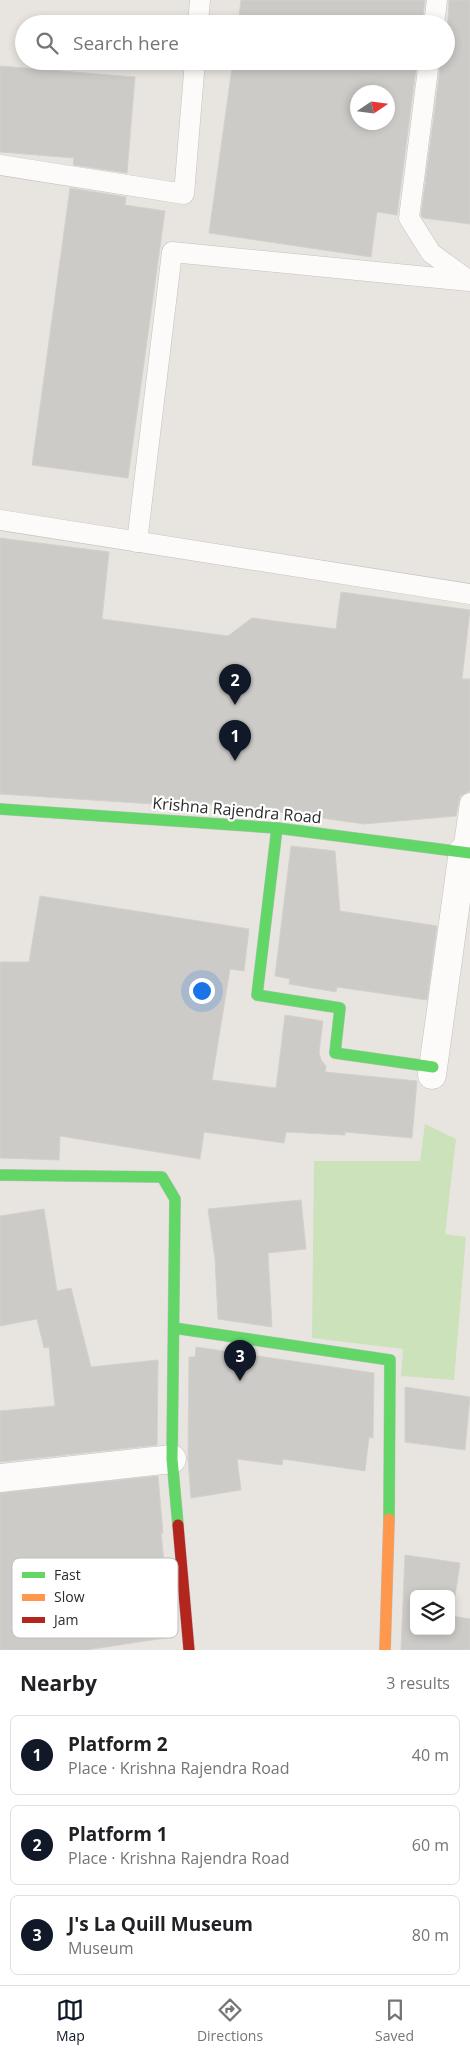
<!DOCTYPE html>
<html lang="en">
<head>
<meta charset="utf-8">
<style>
	body { margin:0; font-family:"Open Sans",sans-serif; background:#f2f2f2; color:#202124 }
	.controls { position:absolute; right:15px; bottom:15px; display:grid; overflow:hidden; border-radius:8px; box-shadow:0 2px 8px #0003 }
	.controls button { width:45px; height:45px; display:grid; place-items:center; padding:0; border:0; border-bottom:1px solid #e0e0e0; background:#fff; color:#202124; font:25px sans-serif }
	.compass { position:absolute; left:350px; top:85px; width:45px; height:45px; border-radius:50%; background:#fff; box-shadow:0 2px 8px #0003; rotate:77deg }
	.you { position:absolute; left:201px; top:990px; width:18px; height:18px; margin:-12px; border:4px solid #fff; border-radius:50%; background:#1a73e8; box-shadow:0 0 0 8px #1a73e833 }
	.badge { display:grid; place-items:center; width:32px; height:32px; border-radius:50%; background:#111827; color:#fff; font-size:16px; font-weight:700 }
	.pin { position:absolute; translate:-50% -41px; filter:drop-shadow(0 1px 2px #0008) }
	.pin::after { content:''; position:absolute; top:26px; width:18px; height:15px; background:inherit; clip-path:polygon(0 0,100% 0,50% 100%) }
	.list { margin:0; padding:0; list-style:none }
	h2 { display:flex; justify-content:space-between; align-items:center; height:65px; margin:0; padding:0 20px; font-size:21px }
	h2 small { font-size:16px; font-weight:400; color:#757577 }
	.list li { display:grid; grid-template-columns:32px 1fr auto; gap:15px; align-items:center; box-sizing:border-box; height:80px; margin:0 10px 10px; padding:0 10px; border:1px solid #e0e0e0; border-radius:8px }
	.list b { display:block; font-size:19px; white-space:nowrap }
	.list p { margin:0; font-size:16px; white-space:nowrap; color:#757577 }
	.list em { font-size:16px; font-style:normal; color:#757577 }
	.icon { flex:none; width:28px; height:28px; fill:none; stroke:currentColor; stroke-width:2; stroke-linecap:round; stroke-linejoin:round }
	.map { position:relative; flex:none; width:470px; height:1650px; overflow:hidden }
	.search { position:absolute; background:#fff; box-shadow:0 2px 8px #0003; left:15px; right:15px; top:15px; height:55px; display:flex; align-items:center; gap:12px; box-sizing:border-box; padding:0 18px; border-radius:28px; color:#757577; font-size:19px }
	.sheet { height:335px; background:#fff }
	nav { display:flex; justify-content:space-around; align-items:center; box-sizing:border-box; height:70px; border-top:1px solid #e0e0e0; background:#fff; font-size:14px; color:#757577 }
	nav a { display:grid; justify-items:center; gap:2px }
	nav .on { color:#111827 }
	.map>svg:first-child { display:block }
</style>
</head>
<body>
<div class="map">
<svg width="470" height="1650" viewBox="0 0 470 1650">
	<rect width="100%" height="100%" fill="#e8e5e0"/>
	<path fill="#cce2bb" d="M 425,1124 L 456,1139 L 445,1234 L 466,1237 L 454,1380 L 401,1376 L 403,1349 L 312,1338 L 314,1161 L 420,1161 Z"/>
	<g fill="#cdcbc7" stroke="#d3d1cc" fill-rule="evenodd">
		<path d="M 241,0 L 425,0 L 422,24 L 238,24 Z"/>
		<path d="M 449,0 L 470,0 L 470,224 L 423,218 L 421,215 L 441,61 L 446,61 Z"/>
		<path d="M 233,61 L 417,61 L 397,215 L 377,212 L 371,257 L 209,233 ZM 358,92 L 388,92 L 388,122 L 358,122 Z"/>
		<path d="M 0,66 L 135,77 L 127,173 L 73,165 L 74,158 L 0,152 Z"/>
		<path d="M 70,188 L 126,197 L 125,205 L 165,211 L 128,478 L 32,465 Z"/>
		<path d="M 0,538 L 109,552 L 102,619 L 228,636 L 252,618 L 336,629 L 341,592 L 470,610 L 462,679 L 470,679 L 470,791 L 460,796 L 456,816 L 364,824 L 279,812 L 220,808 L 220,803 L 183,806 L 0,794 Z"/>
		<path d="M 291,846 L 335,851 L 340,911 L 437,926 L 427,1000 L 337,987 L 336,992 L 289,984 L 290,979 L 275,976 Z"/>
		<path d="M 40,896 L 249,929 L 244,971 L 230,969 L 212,1080 L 276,1088 L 285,1015 L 323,1021 L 319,1052 L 321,1060 L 326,1066 L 325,1072 L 417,1081 L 412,1138 L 345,1132 L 345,1135 L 286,1132 L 284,1143 L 204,1132 L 200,1159 L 60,1136 L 59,1160 L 0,1158 L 0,962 L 29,962 Z"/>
		<path d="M 301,1200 L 306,1249 L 268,1253 L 272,1327 L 218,1319 L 215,1259 L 208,1209 Z"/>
		<path d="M 44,1209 L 57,1291 L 71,1288 L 91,1367 L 158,1360 L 157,1445 L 0,1462 L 0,1411 L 55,1406 L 49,1347 L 44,1348 L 37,1319 L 0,1326 L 0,1216 Z"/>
		<path d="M 196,1347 L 374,1373 L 373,1438 L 369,1437 L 365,1471 L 283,1459 L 282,1465 L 237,1459 L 241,1490 L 191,1498 L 188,1458 L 189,1357 L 195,1357 Z"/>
		<path d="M 405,1387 L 470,1397 L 465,1450 L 405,1442 Z"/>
		<path d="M 158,1476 L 163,1533 L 161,1533 L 172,1637 L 86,1650 L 0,1650 L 0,1493 Z"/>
		<path d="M 405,1555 L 460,1563 L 452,1616 L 470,1619 L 470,1650 L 401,1650 ZM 414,1594 L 451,1594 L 451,1631 L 414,1631 Z"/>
	</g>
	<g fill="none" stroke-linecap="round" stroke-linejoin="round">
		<g stroke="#c2c1c1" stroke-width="21">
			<g id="lane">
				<path d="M 198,24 L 200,0"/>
				<path d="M 434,24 L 437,0"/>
				<path d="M 429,61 L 409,218 L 431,253 L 468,280"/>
				<path d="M 0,165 L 184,194 L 195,61"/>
				<path d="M 0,520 L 470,594"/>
				<path d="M 137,542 L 172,252 L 469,281"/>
				<path d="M 463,851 L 470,803"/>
			</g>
		</g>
		<g stroke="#c2c1c1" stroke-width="29">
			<g id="street">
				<path d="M 432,1075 L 463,851"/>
				<path d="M 0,1478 L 172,1459"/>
			</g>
		</g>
		<g stroke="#c2c1c1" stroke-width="12">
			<g id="fast">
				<path d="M 0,809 L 277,828 L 470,853"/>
				<path d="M 277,828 L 257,995 L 340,1008 L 335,1053 L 433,1067"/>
				<path d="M 0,1175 L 162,1177 L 175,1199 L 172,1459 L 178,1525"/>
				<path d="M 174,1328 L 390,1360 L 389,1519"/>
			</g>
		</g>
		<g stroke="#c2c1c1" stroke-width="12">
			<path id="slow" d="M 385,1650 L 389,1519"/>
		</g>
		<g stroke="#c2c1c1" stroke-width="12">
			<path id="jam" d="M 178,1525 L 189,1650"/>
		</g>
		<use href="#lane" stroke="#fcfbfa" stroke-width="20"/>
		<use href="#street" stroke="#fcfbfa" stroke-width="28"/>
		<use href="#fast" stroke="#63d668" stroke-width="11"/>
		<use href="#slow" stroke="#ff974d" stroke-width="11"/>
		<use href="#jam" stroke="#b3261e" stroke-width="11"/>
	</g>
	<g text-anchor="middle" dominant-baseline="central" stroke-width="4.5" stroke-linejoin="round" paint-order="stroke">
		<g font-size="16" fill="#2b2b2b" stroke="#fff">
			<text transform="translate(237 810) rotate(5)">Krishna Rajendra Road</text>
		</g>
	</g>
	<rect x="12" y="1558" width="166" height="80" rx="8" fill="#fff" stroke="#bfbfbf" stroke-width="1"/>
	<rect x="22" y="1572" width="23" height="6" fill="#63d668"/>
	<rect x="22" y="1594" width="23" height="7" fill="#ff974d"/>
	<rect x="22" y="1617" width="23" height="6" fill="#b3261e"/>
	<g font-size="14" fill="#2b2b2b">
		<text x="54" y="1580">Fast</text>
		<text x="54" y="1602">Slow</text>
		<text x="54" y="1625">Jam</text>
	</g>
</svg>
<div class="controls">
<button><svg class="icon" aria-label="layers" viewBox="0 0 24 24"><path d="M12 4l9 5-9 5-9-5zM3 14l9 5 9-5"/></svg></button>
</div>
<svg class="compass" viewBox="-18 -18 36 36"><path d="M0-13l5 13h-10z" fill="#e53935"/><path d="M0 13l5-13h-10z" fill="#757577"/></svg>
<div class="you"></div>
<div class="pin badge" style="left:235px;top:761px">1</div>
<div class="pin badge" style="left:235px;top:705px">2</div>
<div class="pin badge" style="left:240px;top:1381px">3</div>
<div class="search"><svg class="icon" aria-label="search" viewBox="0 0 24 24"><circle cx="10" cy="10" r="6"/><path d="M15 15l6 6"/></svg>Search here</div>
</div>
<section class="sheet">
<h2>Nearby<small>3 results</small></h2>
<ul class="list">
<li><span class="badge">1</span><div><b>Platform 2</b><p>Place · Krishna Rajendra Road</p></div><em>40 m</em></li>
<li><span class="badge">2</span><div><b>Platform 1</b><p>Place · Krishna Rajendra Road</p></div><em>60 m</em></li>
<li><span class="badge">3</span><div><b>J's La Quill Museum</b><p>Museum</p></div><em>80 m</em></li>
</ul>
</section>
<nav>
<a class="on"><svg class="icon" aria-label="map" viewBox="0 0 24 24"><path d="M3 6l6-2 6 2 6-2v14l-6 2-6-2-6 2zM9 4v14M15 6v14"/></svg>Map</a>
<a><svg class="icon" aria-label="directions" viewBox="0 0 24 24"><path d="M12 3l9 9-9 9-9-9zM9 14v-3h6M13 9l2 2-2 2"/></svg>Directions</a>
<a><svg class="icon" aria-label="saved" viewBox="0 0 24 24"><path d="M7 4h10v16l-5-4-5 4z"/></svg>Saved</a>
</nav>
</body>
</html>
